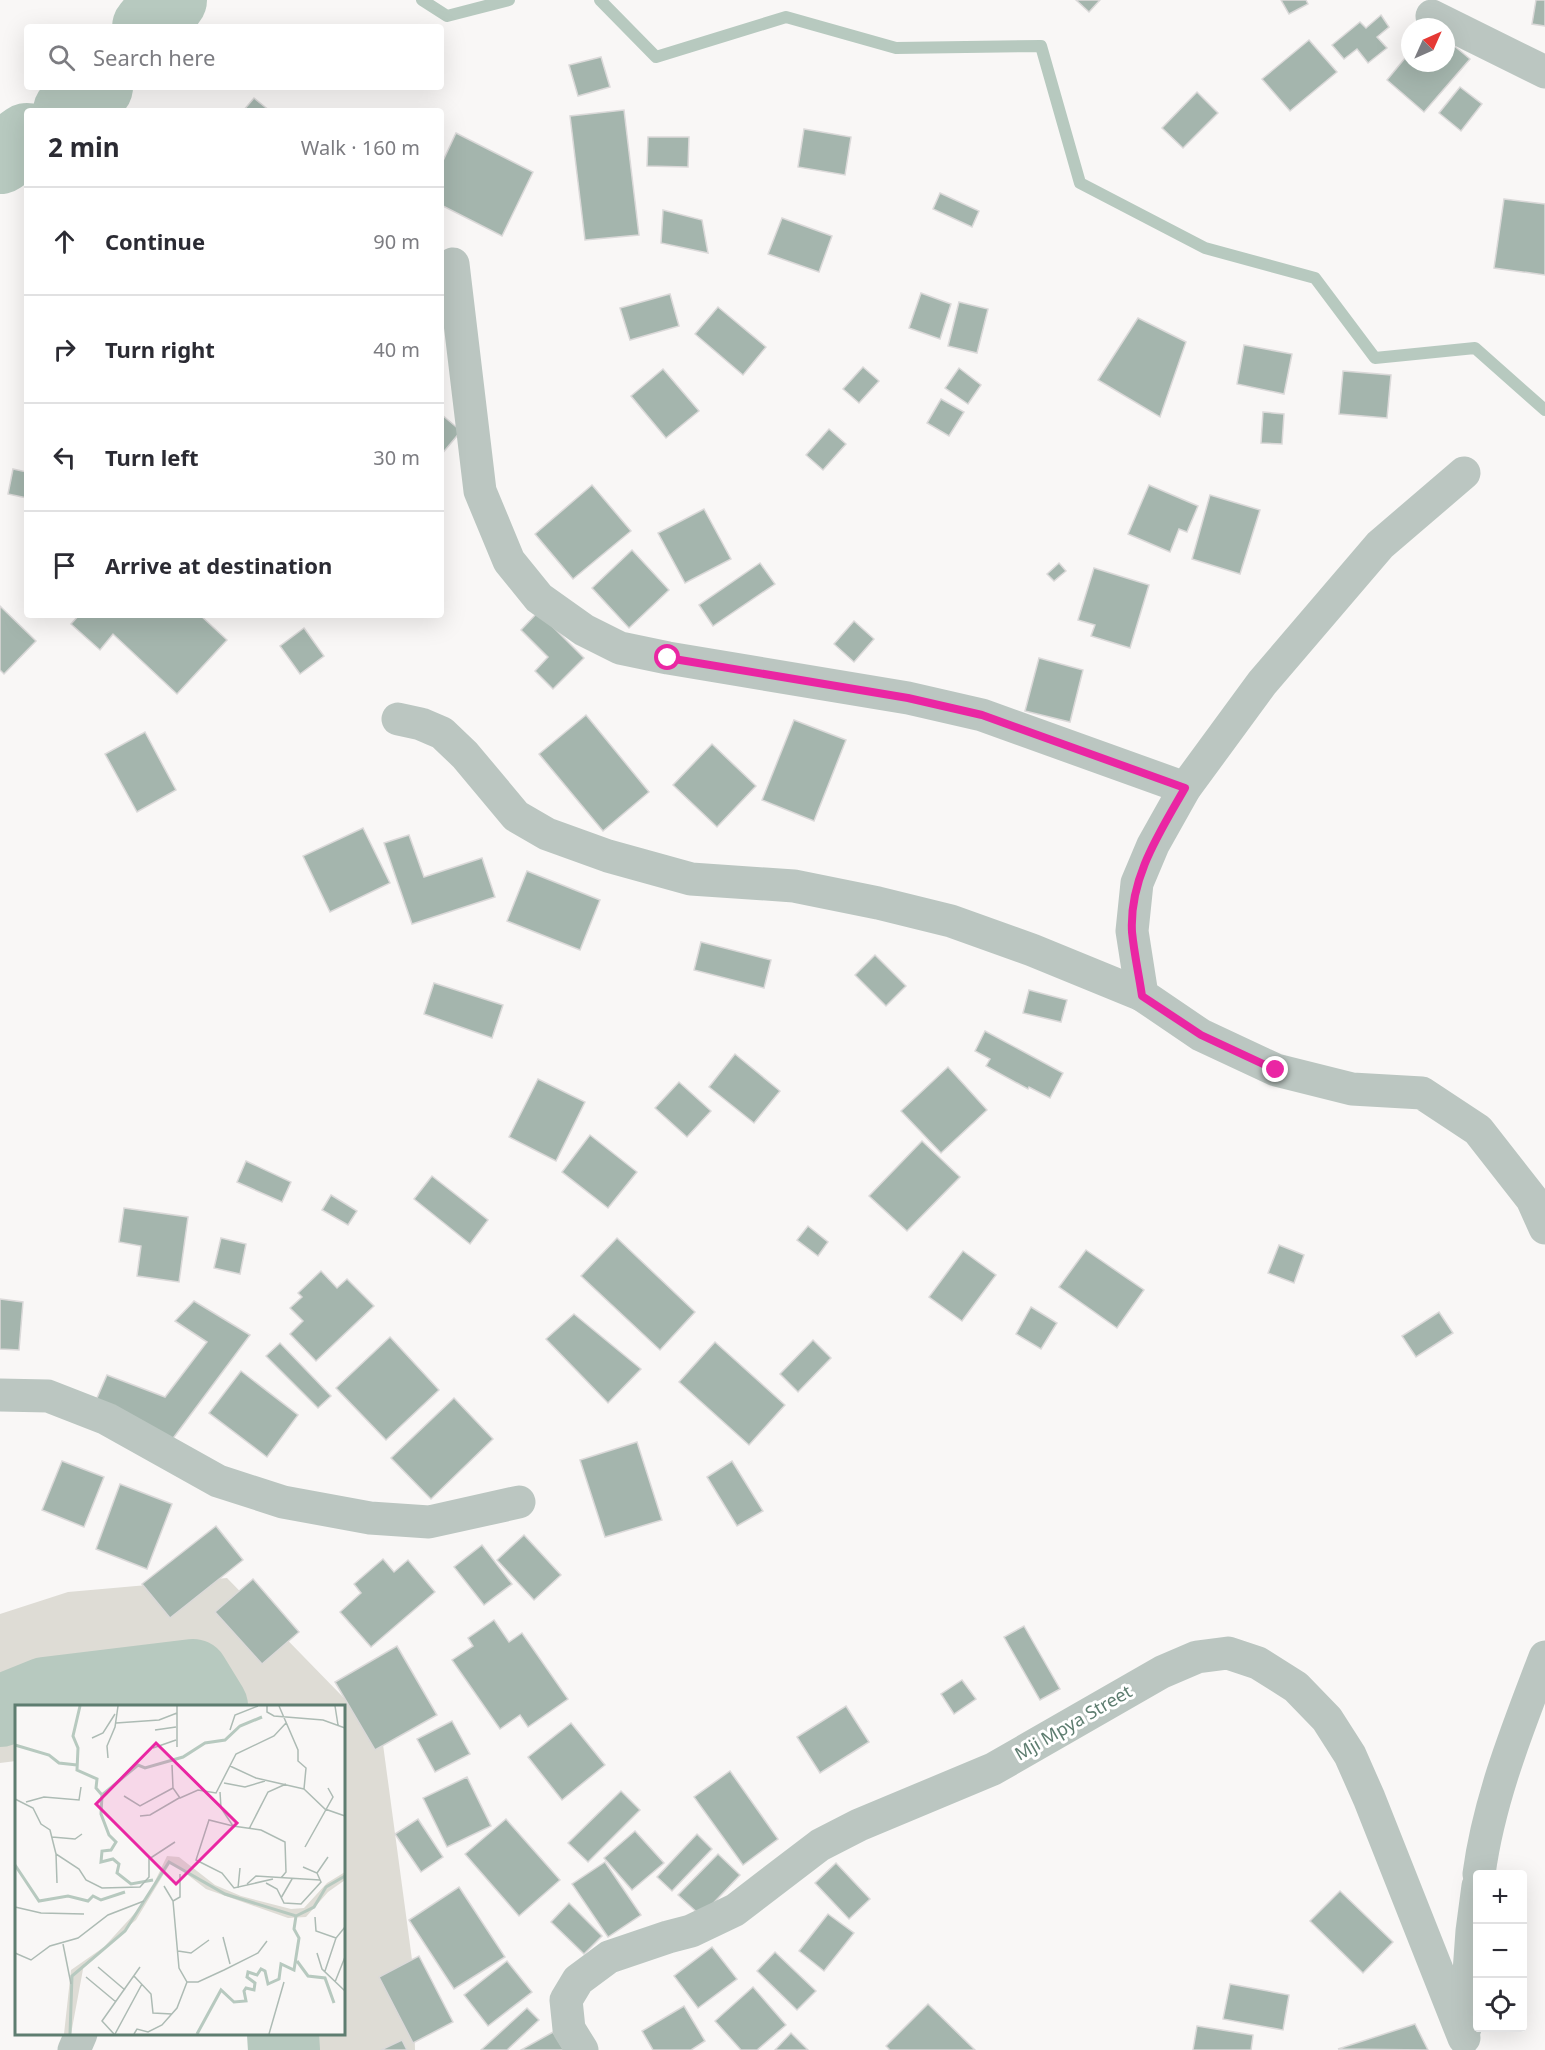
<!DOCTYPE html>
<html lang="en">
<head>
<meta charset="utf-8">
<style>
	body { margin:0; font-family:"Noto Sans",sans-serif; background:#f2f2f3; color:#2b2b33 }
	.controls { position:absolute; right:18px; bottom:18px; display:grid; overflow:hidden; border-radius:6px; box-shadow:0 6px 24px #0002 }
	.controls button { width:54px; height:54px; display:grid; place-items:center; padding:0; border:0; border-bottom:2px solid #e1e1e2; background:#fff; color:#2b2b33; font:30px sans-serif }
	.compass { position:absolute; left:1401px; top:18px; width:54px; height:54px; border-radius:50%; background:#fff; box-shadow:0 6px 24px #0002; rotate:45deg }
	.stop { position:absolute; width:18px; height:18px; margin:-14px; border:4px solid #ea26a3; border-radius:50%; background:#fff }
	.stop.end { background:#ea26a3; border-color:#fff; box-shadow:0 2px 6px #0008 }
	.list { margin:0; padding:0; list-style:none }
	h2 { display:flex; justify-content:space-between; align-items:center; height:78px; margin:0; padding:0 24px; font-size:26px }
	h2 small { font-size:20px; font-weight:400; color:#7c7c81 }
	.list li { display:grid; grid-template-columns:39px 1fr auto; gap:18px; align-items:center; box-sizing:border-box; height:108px; padding:0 24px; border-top:2px solid #e1e1e2 }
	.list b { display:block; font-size:22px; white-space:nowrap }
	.list em { font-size:20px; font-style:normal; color:#7c7c81 }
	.icon { flex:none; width:33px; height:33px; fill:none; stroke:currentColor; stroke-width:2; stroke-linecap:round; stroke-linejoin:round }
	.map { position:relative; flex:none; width:1545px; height:2050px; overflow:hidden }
	.search { position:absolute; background:#fff; box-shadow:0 6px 24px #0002; left:24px; top:24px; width:420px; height:66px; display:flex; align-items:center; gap:15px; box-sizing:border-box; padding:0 21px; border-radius:6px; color:#7c7c81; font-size:22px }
	.panel { position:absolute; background:#fff; box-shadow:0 6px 24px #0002; left:24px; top:108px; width:420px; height:510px; border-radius:6px }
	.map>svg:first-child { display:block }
</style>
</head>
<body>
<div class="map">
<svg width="1545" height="2050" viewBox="0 0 1545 2050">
	<rect width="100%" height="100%" fill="#f9f7f6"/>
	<path fill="#dedcd5" d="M 227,1578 L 382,1737 L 413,1967 L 415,2050 L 254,2050 L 255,2034 L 344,2034 L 344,1706 L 229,1706 L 227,1702 L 214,1706 L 16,1706 L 16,1761 L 0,1763 L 0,1614 L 68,1592 Z"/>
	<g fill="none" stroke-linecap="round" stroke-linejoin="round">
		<g stroke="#b7c9bf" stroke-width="12">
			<path d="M 422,0 L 447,16 L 509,0"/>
			<path d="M 600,0 L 656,57 L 786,17 L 896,48 L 1041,46 L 1080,183 L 1205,248 L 1315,278 L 1375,358 L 1475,348 L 1545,410"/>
		</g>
		<g stroke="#b7c9bf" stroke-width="72">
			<path d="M 148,27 L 171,0"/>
			<path d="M 69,111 L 88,98 L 97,87"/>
			<path d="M 0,158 L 27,139"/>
			<path d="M 0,1711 L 45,1693 L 193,1675 L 212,1706"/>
			<path d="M 283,2034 L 284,2050"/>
		</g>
	</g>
	<g fill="#a4b5ad" stroke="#dbd9d9" stroke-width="1.5">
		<path d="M 1076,0 L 1100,0 L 1089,12 Z"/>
		<path d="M 1281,0 L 1306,0 L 1308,4 L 1289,14 Z"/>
		<path d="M 1536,0 L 1545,0 L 1545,26 L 1532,24 Z"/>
		<path d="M 1381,15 L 1389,27 L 1377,37 L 1387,48 L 1368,63 L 1357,49 L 1344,59 L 1332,45 L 1360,22 L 1366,28 Z"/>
		<path d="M 1446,39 L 1470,59 L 1424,112 L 1387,80 L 1410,52 L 1410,63 L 1446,63 Z"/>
		<path d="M 1309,40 L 1337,72 L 1290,111 L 1262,79 Z"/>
		<path d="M 601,57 L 610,87 L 578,96 L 569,65 Z"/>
		<path d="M 1460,87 L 1482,104 L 1461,131 L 1439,113 Z"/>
		<path d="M 1197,92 L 1218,113 L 1183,148 L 1162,128 Z"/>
		<path d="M 254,98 L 270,111 L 243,111 Z"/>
		<path d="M 624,110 L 639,235 L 585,240 L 570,116 Z"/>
		<path d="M 804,129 L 851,137 L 845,175 L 798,167 Z"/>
		<path d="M 456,133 L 533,172 L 502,236 L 441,205 L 441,165 Z"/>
		<path d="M 648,137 L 689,137 L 688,167 L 647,166 Z"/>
		<path d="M 940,193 L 979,211 L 972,227 L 933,209 Z"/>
		<path d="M 1504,199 L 1545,204 L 1545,275 L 1494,268 Z"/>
		<path d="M 663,210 L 702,220 L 708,253 L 661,243 Z"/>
		<path d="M 782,218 L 832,236 L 819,272 L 768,254 Z"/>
		<path d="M 921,293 L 951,304 L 940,339 L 909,328 Z"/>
		<path d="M 670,294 L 679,326 L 630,340 L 620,308 Z"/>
		<path d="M 959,302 L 988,309 L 977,353 L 948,346 Z"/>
		<path d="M 718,307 L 766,347 L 743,375 L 695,334 Z"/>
		<path d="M 1138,318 L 1186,342 L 1160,417 L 1098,380 Z"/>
		<path d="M 1244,345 L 1292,354 L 1284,394 L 1237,384 Z"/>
		<path d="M 863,367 L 879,381 L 859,403 L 843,389 Z"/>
		<path d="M 959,368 L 981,385 L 968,404 L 945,388 Z"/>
		<path d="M 663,369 L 699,411 L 666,438 L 631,396 Z"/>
		<path d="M 1343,371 L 1391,375 L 1387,418 L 1339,414 Z"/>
		<path d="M 941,399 L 964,412 L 949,436 L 927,423 Z"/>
		<path d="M 1263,412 L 1284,414 L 1282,444 L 1261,443 Z"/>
		<path d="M 441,414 L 461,431 L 441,455 Z"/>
		<path d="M 829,429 L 846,444 L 823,470 L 806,455 Z"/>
		<path d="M 13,469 L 27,472 L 27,498 L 8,494 Z"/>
		<path d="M 592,485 L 631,531 L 573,579 L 535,534 Z"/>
		<path d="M 1149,485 L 1198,506 L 1187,532 L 1179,529 L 1170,552 L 1128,534 Z"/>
		<path d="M 1210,495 L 1260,510 L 1240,574 L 1192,559 Z"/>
		<path d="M 704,509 L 731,559 L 685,583 L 658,533 Z"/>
		<path d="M 632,550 L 669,590 L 629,628 L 592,588 Z"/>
		<path d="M 760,563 L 775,584 L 713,626 L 699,605 Z"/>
		<path d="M 1059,563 L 1066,571 L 1054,581 L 1047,574 Z"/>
		<path d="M 1094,568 L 1149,585 L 1130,648 L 1091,636 L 1095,625 L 1078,620 Z"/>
		<path d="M 0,606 L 36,641 L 4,674 L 0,670 Z"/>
		<path d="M 538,612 L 584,658 L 553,689 L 535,671 L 548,657 L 521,630 Z"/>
		<path d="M 79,615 L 200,615 L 227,640 L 177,694 L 113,634 L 100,650 L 71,624 Z"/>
		<path d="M 854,621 L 874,639 L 854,662 L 834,644 Z"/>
		<path d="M 304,628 L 324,656 L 300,674 L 280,646 Z"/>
		<path d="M 1039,658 L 1083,670 L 1070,722 L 1025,711 Z"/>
		<path d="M 586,715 L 649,792 L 603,831 L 539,754 Z"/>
		<path d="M 794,720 L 846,740 L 814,821 L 762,800 Z"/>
		<path d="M 145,732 L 176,790 L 137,812 L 105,754 Z"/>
		<path d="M 712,744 L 756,786 L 717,827 L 673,785 Z"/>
		<path d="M 363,828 L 390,883 L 330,912 L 303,856 Z"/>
		<path d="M 409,835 L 424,877 L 482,858 L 495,897 L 412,924 L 384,843 Z"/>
		<path d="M 527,871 L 600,900 L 580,950 L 507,921 Z"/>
		<path d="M 701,942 L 771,960 L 764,988 L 694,970 Z"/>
		<path d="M 875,955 L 906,986 L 886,1006 L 855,975 Z"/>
		<path d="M 434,983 L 503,1005 L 492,1038 L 424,1014 Z"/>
		<path d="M 1029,990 L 1067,1000 L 1061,1022 L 1023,1013 Z"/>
		<path d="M 985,1031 L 1063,1073 L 1050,1098 L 1029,1087 L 1028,1089 L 986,1066 L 990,1059 L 975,1051 Z"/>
		<path d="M 735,1054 L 780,1091 L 754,1123 L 709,1087 Z"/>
		<path d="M 948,1067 L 987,1110 L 941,1153 L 901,1111 Z"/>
		<path d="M 538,1079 L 585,1102 L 556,1161 L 509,1137 Z"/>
		<path d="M 679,1082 L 711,1111 L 687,1137 L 655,1108 Z"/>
		<path d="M 590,1135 L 637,1172 L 608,1208 L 562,1172 Z"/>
		<path d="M 922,1141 L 960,1177 L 907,1231 L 869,1196 Z"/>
		<path d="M 246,1161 L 291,1182 L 282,1202 L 237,1182 Z"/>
		<path d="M 432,1176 L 488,1220 L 470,1244 L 414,1199 Z"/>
		<path d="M 331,1195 L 357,1211 L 348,1225 L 322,1210 Z"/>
		<path d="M 124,1208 L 188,1217 L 179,1282 L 137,1276 L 141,1246 L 119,1242 Z"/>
		<path d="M 808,1226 L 828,1242 L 818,1256 L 797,1240 Z"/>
		<path d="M 221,1238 L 246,1244 L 240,1274 L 214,1268 Z"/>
		<path d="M 617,1238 L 695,1312 L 660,1350 L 581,1276 Z"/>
		<path d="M 1279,1245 L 1304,1255 L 1294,1283 L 1268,1273 Z"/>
		<path d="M 1086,1250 L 1144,1290 L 1117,1328 L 1059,1287 Z"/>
		<path d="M 963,1251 L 996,1275 L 962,1321 L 929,1297 Z"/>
		<path d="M 321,1271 L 337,1288 L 347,1279 L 374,1306 L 316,1361 L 290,1334 L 303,1321 L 290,1308 L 302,1297 L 298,1293 Z"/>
		<path d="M 0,1299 L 23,1302 L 19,1350 L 0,1349 Z"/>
		<path d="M 194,1301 L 250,1335 L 171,1441 L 94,1405 L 107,1375 L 165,1397 L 207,1342 L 175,1321 Z"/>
		<path d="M 1031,1307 L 1057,1323 L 1041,1349 L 1016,1334 Z"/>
		<path d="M 1439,1312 L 1453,1333 L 1416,1357 L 1402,1336 Z"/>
		<path d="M 574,1314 L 641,1369 L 608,1403 L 546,1339 Z"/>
		<path d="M 390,1337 L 439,1390 L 386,1440 L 336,1388 Z"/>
		<path d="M 813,1340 L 831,1358 L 798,1392 L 780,1374 Z"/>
		<path d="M 715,1342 L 785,1405 L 749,1445 L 679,1382 Z"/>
		<path d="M 280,1343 L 331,1396 L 318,1408 L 266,1356 Z"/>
		<path d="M 241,1371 L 298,1415 L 267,1457 L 209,1413 Z"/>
		<path d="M 454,1398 L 493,1439 L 431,1499 L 391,1458 Z"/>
		<path d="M 637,1442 L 662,1520 L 605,1537 L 580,1460 Z"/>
		<path d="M 62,1461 L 104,1477 L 84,1527 L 42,1510 Z"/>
		<path d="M 732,1461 L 763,1511 L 737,1526 L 707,1477 Z"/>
		<path d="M 120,1484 L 172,1504 L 147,1569 L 96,1549 Z"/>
		<path d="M 216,1526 L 243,1560 L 170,1618 L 142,1584 Z"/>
		<path d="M 524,1535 L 561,1575 L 534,1600 L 497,1560 Z"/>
		<path d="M 482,1545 L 512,1584 L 484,1605 L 454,1567 Z"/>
		<path d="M 383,1559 L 394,1572 L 408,1560 L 435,1592 L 371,1647 L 340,1612 L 361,1593 L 354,1584 Z"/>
		<path d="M 253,1579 L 299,1632 L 262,1664 L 215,1612 Z"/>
		<path d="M 494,1620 L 509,1642 L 522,1633 L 568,1699 L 528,1727 L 520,1715 L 500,1729 L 452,1660 L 473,1646 L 468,1638 Z"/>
		<path d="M 1024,1626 L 1060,1689 L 1040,1700 L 1004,1637 Z"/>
		<path d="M 397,1646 L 437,1715 L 375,1750 L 335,1682 Z"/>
		<path d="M 962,1680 L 976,1699 L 954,1714 L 941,1694 Z"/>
		<path d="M 846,1706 L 869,1742 L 820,1773 L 797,1737 Z"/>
		<path d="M 452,1721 L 470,1754 L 435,1772 L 417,1739 Z"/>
		<path d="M 571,1723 L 605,1765 L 562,1800 L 528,1757 Z"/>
		<path d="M 730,1771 L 778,1839 L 743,1865 L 694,1797 Z"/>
		<path d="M 467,1777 L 491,1826 L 447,1847 L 423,1798 Z"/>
		<path d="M 621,1791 L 640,1810 L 588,1862 L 568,1843 Z"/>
		<path d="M 418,1819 L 443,1857 L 421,1872 L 395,1834 Z"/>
		<path d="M 506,1819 L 560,1880 L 519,1916 L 465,1854 Z"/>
		<path d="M 635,1831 L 664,1863 L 632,1890 L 604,1858 Z"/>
		<path d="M 697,1834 L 712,1849 L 672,1891 L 657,1877 Z"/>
		<path d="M 718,1854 L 740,1875 L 701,1916 L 678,1895 Z"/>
		<path d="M 605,1862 L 641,1915 L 608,1937 L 572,1884 Z"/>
		<path d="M 836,1863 L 870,1899 L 849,1919 L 815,1883 Z"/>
		<path d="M 459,1887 L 505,1957 L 454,1989 L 409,1920 Z"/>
		<path d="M 1340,1891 L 1393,1942 L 1363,1973 L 1310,1921 Z"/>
		<path d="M 569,1903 L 602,1936 L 584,1954 L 551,1922 Z"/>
		<path d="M 828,1914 L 854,1933 L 824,1971 L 799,1951 Z"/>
		<path d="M 712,1947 L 737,1979 L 698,2008 L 674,1976 Z"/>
		<path d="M 775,1952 L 816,1991 L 797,2010 L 757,1971 Z"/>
		<path d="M 419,1956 L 453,2022 L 413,2043 L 379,1977 Z"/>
		<path d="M 507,1961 L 532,1992 L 488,2026 L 464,1995 Z"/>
		<path d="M 1230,1984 L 1289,1995 L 1283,2030 L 1223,2019 Z"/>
		<path d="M 753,1987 L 786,2025 L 757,2050 L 741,2050 L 715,2021 Z"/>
		<path d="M 928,2004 L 975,2050 L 890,2050 L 886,2046 Z"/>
		<path d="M 684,2006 L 705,2041 L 691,2050 L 653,2050 L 642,2031 Z"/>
		<path d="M 527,2008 L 539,2020 L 507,2050 L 481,2050 Z"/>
		<path d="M 1415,2024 L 1428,2050 L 1338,2049 Z"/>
		<path d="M 1197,2026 L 1253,2035 L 1251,2050 L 1193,2050 Z"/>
		<path d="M 553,2032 L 564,2050 L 521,2050 Z"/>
		<path d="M 791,2033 L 808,2050 L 775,2050 Z"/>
		<path d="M 402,2040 L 407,2050 L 381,2050 Z"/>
	</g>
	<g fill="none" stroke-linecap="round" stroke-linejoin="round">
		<g stroke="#bbc6c1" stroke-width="33">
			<path d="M 1432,16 L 1545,72"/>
			<path d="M 453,264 L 480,491 L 509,561 L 539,598 L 584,630 L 620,648 L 668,658 L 908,698 L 982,715 L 1185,788"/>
			<path d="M 1464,473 L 1380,545 L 1262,683 L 1185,788 L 1153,845 L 1137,883 L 1132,931 L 1142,995 L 1201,1035 L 1276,1070 L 1352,1089 L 1422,1093 L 1478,1130 L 1532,1199 L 1545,1228"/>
			<path d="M 398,719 L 421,724 L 442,733 L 465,755 L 516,816 L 547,834 L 608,856 L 691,879 L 794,886 L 878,903 L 951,921 L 1032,950 L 1142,995"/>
			<path d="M 0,1395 L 48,1396 L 107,1419 L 218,1481 L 283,1502 L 370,1518 L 429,1522 L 519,1502"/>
			<path d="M 1479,1874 C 1489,1799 1518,1728 1545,1657"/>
			<path d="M 1465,2028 L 1472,1931 L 1478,1886"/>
			<path d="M 74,2050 L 81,2034"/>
			<path d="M 582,2050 L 569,2029 L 566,2000 L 578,1980 L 609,1957 L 668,1937 L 691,1931 L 735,1910 L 820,1845 L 859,1825 L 993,1769 L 1162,1672 L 1197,1657 L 1228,1653 L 1258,1663 L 1296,1687 L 1327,1719 L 1350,1755 L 1369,1798 L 1464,2038"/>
		</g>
	</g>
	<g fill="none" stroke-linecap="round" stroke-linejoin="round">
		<path stroke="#ea26a3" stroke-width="8" d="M 668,658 L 908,698 L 982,715 L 1185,788 C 1160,832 1129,878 1132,932 C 1134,953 1139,975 1142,996 L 1201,1035 L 1276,1070"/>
	</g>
	<g text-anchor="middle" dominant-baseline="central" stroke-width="6" stroke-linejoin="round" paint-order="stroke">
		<g font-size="18" fill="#5e7d70" stroke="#fff">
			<text transform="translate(1073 1722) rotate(-30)">Mji Mpya Street</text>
		</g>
	</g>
	<g transform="translate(15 1705)">
		<rect width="330" height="330" fill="#f9f7f6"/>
		<path d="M 152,151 L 164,152 L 200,180 L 226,191 L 276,204 L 289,203 L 312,178 L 330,167 L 330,175 L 313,187 L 291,212 L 273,213 L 191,184 L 156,157 L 121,215 L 69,259 L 56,329 L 49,329 L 56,265 L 89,242 L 130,197 Z" fill="#dedcd5"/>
		<path fill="none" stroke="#b7c9bf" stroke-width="3" d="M 65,1 L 58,31 L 63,43 L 62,65 L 82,74 L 81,83 L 87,90 L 86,109 L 94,130 L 101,137 L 96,145 L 87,146 L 86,157 L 98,154 L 104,159 L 102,168 L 116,179 L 138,175M 0,40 L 34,50 L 44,58 L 62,60M 87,90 L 123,60 L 130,63 L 168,52 L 190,38 L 210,35 L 225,21 L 247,12M 0,160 L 24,196 L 53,191 L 73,196 L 78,191 L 86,195 L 110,187M 282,256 L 293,271 L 310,273 L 319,298M 55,329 L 57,271 L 110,226 L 154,157 L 210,189 L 281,211 L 299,202 L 311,182 L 330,171M 182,329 L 206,285 L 219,297 L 231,296 L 229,286 L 231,283 L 239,285 L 240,278 L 232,272 L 233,267 L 242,270 L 246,264 L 250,266 L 253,279 L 264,274 L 266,259 L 279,265 L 284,233 L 279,224 L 281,211"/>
		<path fill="none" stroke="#adbbb4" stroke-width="1.5" d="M 162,1 L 162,42M 252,1 L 252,7 L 259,11 L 308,15 L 330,23M 264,1 L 283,45 L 283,56 L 291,63 L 289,84 L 310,104 L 330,111M 320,1 L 323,20M 101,18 L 144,15 L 162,8M 140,25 L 161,22M 215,25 L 220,10 L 243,1M 77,33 L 88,28 L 100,9M 138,43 L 161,35M 93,53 L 92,41 L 100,22 L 103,1M 157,60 L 158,83 L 165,93 L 183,85 L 201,88 L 221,49 L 259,31 L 271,18M 215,61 L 241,73 L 289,84M 209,78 L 230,82 L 250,76M 205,87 L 206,103 L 218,121 L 246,125 L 270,137 L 271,167 L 266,173M 109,91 L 125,101 L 158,83M 0,94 L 18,103 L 26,119 L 35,125 L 41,149 L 64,164 L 71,175 L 87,183 L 125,182 L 134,172 L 134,154 L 160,137M 11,97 L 29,92 L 64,95 L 66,82M 125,111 L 135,110 L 164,93M 218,121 L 194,115 L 181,155 L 207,168 L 219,183 L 258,174M 234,124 L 253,87 L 271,79M 37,132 L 60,134 L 67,129M 290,142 L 318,92 L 313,83M 41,149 L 42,178M 302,168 L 313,152M 251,178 L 262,184 L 269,198 L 286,199 L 306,177 L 302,168 L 288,162M 232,179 L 241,171 L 305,175M 149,181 L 158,196 L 164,263 L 172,277 L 183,277 L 209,265 L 243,248 L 252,236M 223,183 L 225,163M 266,193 L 277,174M 158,196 L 165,192 L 165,169M 0,202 L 26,208 L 69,209M 300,212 L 301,226 L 321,233M 208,232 L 215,259M 48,239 L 56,279M 163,246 L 176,248 L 194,235M 0,248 L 16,255 L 35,241 L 63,233 L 93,210 L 129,196M 302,248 L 307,264 L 330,286M 83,262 L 110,285M 310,266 L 321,233 L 330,222M 119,271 L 136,289 L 138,308 L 157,309M 71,272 L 101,297M 320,277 L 330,252M 99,329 L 87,316 L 125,262M 100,329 L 127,279M 119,329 L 122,324 L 133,327 L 147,320 L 162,303 L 172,277M 254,329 L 269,277"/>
		<path fill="#ea26a3" fill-opacity="0.15" stroke="#ea26a3" stroke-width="3" d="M 141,38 L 222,118 L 161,179 L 81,99 Z"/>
		<rect width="330" height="330" fill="none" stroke="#5e7d70" stroke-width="3"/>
	</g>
</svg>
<div class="controls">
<button>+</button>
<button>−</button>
<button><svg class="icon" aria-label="locate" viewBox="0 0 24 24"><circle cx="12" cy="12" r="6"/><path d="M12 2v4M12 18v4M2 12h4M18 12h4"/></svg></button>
</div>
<svg class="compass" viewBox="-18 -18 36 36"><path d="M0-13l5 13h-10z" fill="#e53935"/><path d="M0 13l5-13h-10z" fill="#7c7c81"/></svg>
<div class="stop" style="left:668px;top:658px"></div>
<div class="stop end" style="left:1276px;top:1070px"></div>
<div class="search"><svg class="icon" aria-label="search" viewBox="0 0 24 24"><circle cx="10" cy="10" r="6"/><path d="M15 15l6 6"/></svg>Search here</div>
<section class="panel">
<h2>2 min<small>Walk · 160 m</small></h2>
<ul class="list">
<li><svg class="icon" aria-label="ahead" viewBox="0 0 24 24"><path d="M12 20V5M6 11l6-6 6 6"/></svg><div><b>Continue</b></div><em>90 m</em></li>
<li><svg class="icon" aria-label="right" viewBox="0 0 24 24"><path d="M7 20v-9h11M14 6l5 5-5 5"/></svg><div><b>Turn right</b></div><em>40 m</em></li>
<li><svg class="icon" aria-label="left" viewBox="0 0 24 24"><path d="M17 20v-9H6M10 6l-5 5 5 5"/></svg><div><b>Turn left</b></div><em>30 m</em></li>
<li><svg class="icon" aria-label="arrive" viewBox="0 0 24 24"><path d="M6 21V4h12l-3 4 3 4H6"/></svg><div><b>Arrive at destination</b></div></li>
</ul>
</section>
</div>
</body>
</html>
